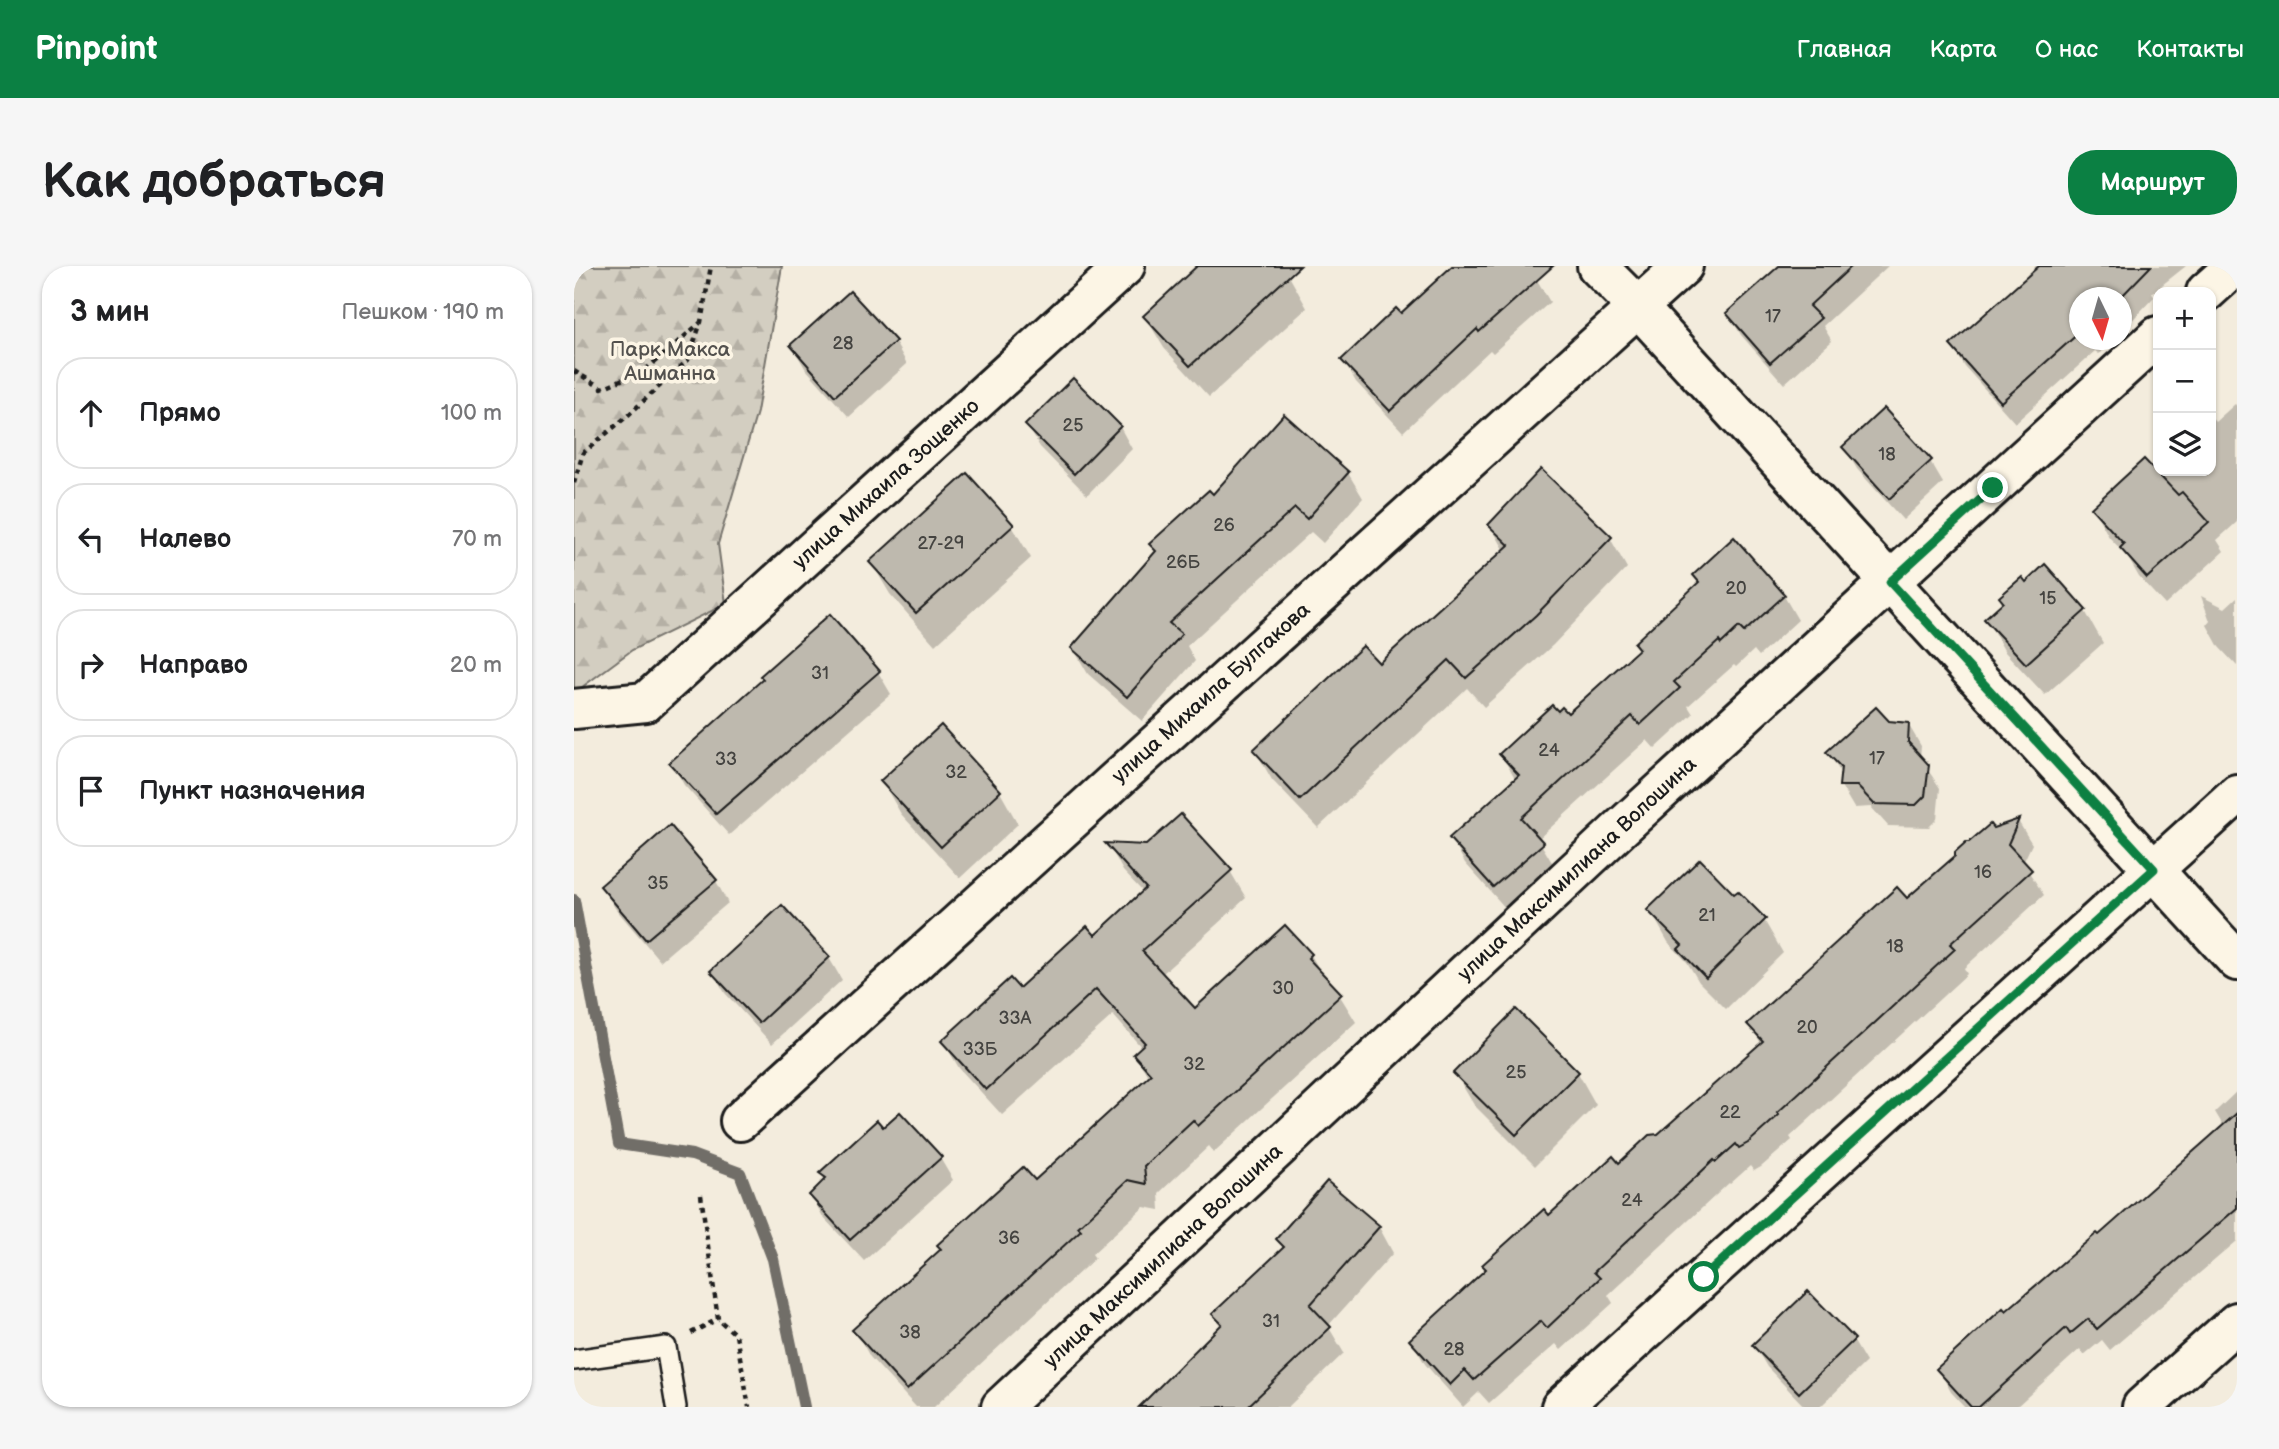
<!DOCTYPE html>
<html lang="ru">
<head>
<meta charset="utf-8">
<style>
	body { margin:0; font-family:"Balsamiq Sans",sans-serif; background:#f6f6f6; color:#202124 }
	.controls { position:absolute; right:21px; top:21px; display:grid; overflow:hidden; border-radius:14px; box-shadow:0 2px 5px #0004 }
	.controls button { width:63px; height:63px; display:grid; place-items:center; padding:0; border:0; border-bottom:2px solid #e0e0e0; background:#fff; color:#202124; font:35px sans-serif }
	.compass { position:absolute; left:1495px; top:21px; width:63px; height:63px; border-radius:50%; background:#fff; box-shadow:0 2px 5px #0004; rotate:175deg }
	.stop { position:absolute; width:21px; height:21px; margin:-16px; border:5px solid #0b8043; border-radius:50%; background:#fff }
	.stop.end { background:#0b8043; border-color:#fff; box-shadow:0 2px 7px #0008 }
	.list { margin:0; padding:0; list-style:none }
	h2 { display:flex; justify-content:space-between; align-items:center; height:91px; margin:0; padding:0 28px; font-size:30px }
	h2 small { font-size:23px; font-weight:400; color:#757577 }
	.list li { display:grid; grid-template-columns:46px 1fr auto; gap:21px; align-items:center; box-sizing:border-box; height:112px; margin:0 14px 14px; padding:0 14px; border:2px solid #e0e0e0; border-radius:28px }
	.list b { display:block; font-size:26px; white-space:nowrap }
	.list em { font-size:23px; font-style:normal; color:#757577 }
	.icon { flex:none; width:38px; height:38px; fill:none; stroke:currentColor; stroke-width:2; stroke-linecap:round; stroke-linejoin:round }
	.map { position:relative; flex:none; width:1663px; height:1141px; overflow:hidden; border-radius:28px }
	header { display:flex; align-items:center; gap:42px; box-sizing:border-box; height:98px; padding:0 35px; background:#0b8043; color:#fff }
	header strong { font-size:33px }
	nav { display:flex; gap:38px; margin-inline-start:auto; font-size:24px }
	.intro { display:flex; align-items:center; justify-content:space-between; box-sizing:border-box; height:168px; padding:0 42px }
	h1 { margin:0; font-size:49px }
	.button { padding:18px 32px; border-radius:28px; background:#0b8043; color:#fff; font-size:24px; font-weight:700 }
	main { display:flex; gap:42px; padding:0 42px }
	aside { flex:1; background:#fff; border-radius:28px; box-shadow:0 2px 5px #0004 }
	.map>svg:first-child { display:block }
</style>
</head>
<body>
<header>
<strong>Pinpoint</strong>
<nav><a>Главная</a><a>Карта</a><a>О нас</a><a>Контакты</a></nav>
</header>
<div class="intro"><h1>Как добраться</h1><a class="button">Маршрут</a></div>
<main>
<aside>
<h2>3 мин<small>Пешком · 190 m</small></h2>
<ul class="list">
<li><svg class="icon" aria-label="ahead" viewBox="0 0 24 24"><path d="M12 20V5M6 11l6-6 6 6"/></svg><div><b>Прямо</b></div><em>100 m</em></li>
<li><svg class="icon" aria-label="left" viewBox="0 0 24 24"><path d="M17 20v-9H6M10 6l-5 5 5 5"/></svg><div><b>Налево</b></div><em>70 m</em></li>
<li><svg class="icon" aria-label="right" viewBox="0 0 24 24"><path d="M7 20v-9h11M14 6l5 5-5 5"/></svg><div><b>Направо</b></div><em>20 m</em></li>
<li><svg class="icon" aria-label="arrive" viewBox="0 0 24 24"><path d="M6 21V4h12l-3 4 3 4H6"/></svg><div><b>Пункт назначения</b></div></li>
</ul>
</aside>
<div class="map">
<svg width="1663" height="1141" viewBox="0 0 1663 1141">
	<defs>
		<pattern id="forest-firs" width="22" height="20" patternUnits="userSpaceOnUse" patternTransform="scale(1.75)"><rect width="22" height="20" fill="#d3cec1"/><path d="M5 1l3.5 6h-7zM16 11l3.5 6h-7z" fill="#b5b0a5"/></pattern>
	</defs>
	<rect width="100%" height="100%" fill="#f3ecdd"/>
	<filter id="ink" filterUnits="userSpaceOnUse"><feTurbulence type="fractalNoise" baseFrequency=".0143" numOctaves="2"/><feDisplacementMap in="SourceGraphic" scale="14" xChannelSelector="R" yChannelSelector="G"/><feConvolveMatrix kernelMatrix="1 2 1 2 8 2 1 2 1" color-interpolation-filters="sRGB"/></filter>
	<g filter="url(#ink)">
		<path fill="url(#forest-firs)" stroke="#78756e" stroke-width="2" d="M 0,0 L 208,0 L 183,146 L 144,278 L 152,338 L 58,384 L 0,427 Z"/>
		<g fill="#0003">
			<path d="M 626,0 L 706,0 L 715,10 L 733,42 L 635,131 L 590,82 L 571,50 Z"/>
			<path d="M 881,0 L 950,0 L 963,14 L 976,36 L 919,87 L 916,84 L 829,166 L 782,116 L 769,94 L 827,49 Z"/>
			<path d="M 1208,0 L 1314,0 L 1249,60 L 1258,75 L 1210,118 L 1167,69 L 1154,47 Z"/>
			<path d="M 1462,0 L 1612,0 L 1578,27 L 1580,31 L 1548,65 L 1548,32 L 1506,32 L 1506,74 L 1539,74 L 1525,88 L 1521,85 L 1441,157 L 1391,101 L 1378,79 L 1454,11 L 1453,9 Z"/>
			<path d="M 321,76 L 333,98 L 275,151 L 231,102 L 218,80 Z"/>
			<path d="M 499,114 L 546,161 L 558,183 L 513,229 L 466,181 L 453,159 Z"/>
			<path d="M 1661,138 L 1663,140 L 1663,256 L 1643,274 L 1650,285 L 1591,339 L 1565,311 L 1553,290 L 1535,271 L 1519,242 L 1584,201 L 1584,205 L 1637,205 L 1637,151 L 1641,156 Z"/>
			<path d="M 1270,181 L 1356,195 L 1369,217 L 1329,254 L 1283,203 Z"/>
			<path d="M 774,207 L 789,232 L 749,277 L 737,266 L 613,380 L 621,395 L 568,455 L 514,408 L 499,382 L 582,287 L 577,279 L 639,231 Z"/>
			<path d="M 916,259 L 1036,272 L 1053,302 L 979,379 L 910,441 L 893,422 L 744,562 L 698,514 L 681,484 L 805,399 L 931,285 Z"/>
			<path d="M 438,260 L 457,292 L 361,379 L 316,328 L 297,296 Z"/>
			<path d="M 1452,318 L 1511,345 L 1529,377 L 1471,429 L 1431,386 L 1413,354 Z"/>
			<path d="M 1210,330 L 1224,354 L 1185,390 L 1180,384 L 1162,401 L 1160,399 L 1114,440 L 1119,448 L 1081,483 L 1073,474 L 964,573 L 982,603 L 934,645 L 891,597 L 877,572 L 941,513 L 927,488 L 984,448 L 994,449 Z"/>
			<path d="M 1627,330 L 1651,342 L 1663,331 L 1663,400 L 1645,381 L 1633,359 L 1636,355 Z"/>
			<path d="M 304,406 L 317,428 L 155,569 L 110,519 L 98,497 Z"/>
			<path d="M 1314,457 L 1334,458 L 1347,480 L 1346,492 L 1366,522 L 1363,553 L 1355,561 L 1314,560 L 1297,541 L 1280,542 L 1267,520 L 1268,509 L 1254,486 Z"/>
			<path d="M 367,462 L 426,526 L 444,558 L 386,612 L 327,548 L 308,515 Z"/>
			<path d="M 1444,555 L 1458,578 L 1449,597 L 1470,629 L 1390,702 L 1393,708 L 1216,871 L 1218,874 L 1187,901 L 1180,905 L 1176,900 L 1156,918 L 1155,917 L 1034,1029 L 1039,1037 L 987,1084 L 982,1078 L 915,1137 L 905,1126 L 889,1141 L 851,1098 L 837,1074 L 975,951 L 1085,870 L 1188,779 L 1176,758 L 1419,564 Z"/>
			<path d="M 535,579 L 656,605 L 672,632 L 588,708 L 621,744 L 711,662 L 737,689 L 750,712 L 766,730 L 782,756 L 640,886 L 635,880 L 585,927 L 586,944 L 570,941 L 518,988 L 521,992 L 360,1141 L 342,1141 L 296,1091 L 281,1064 L 461,917 L 575,812 L 561,788 L 568,782 L 539,749 L 428,849 L 385,802 L 369,775 L 521,672 L 570,627 L 549,605 Z"/>
			<path d="M 142,615 L 154,637 L 86,695 L 41,642 L 28,620 Z"/>
			<path d="M 1160,631 L 1190,654 L 1209,687 L 1152,743 L 1125,716 L 1113,696 L 1094,676 L 1076,644 Z"/>
			<path d="M 208,641 L 255,692 L 268,714 L 198,778 L 151,727 L 138,705 Z"/>
			<path d="M 881,807 L 1004,807 L 1022,839 L 961,900 L 900,839 Z"/>
			<path d="M 1663,825 L 1663,975 L 1536,1084 L 1528,1074 L 1510,1089 L 1506,1083 L 1442,1141 L 1391,1141 L 1377,1126 L 1365,1104 L 1525,972 L 1650,861 L 1641,846 Z"/>
			<path d="M 308,864 L 366,892 L 379,914 L 290,995 L 249,951 L 237,929 L 252,915 L 247,908 Z"/>
			<path d="M 805,961 L 819,987 L 754,1060 L 770,1087 L 714,1141 L 587,1141 L 647,1061 L 640,1049 L 710,983 L 704,974 Z"/>
			<path d="M 1279,1074 L 1292,1096 L 1246,1141 L 1231,1141 L 1193,1101 L 1180,1079 Z"/>
		</g>
		<g fill="none" stroke-linecap="round" stroke-linejoin="round">
			<path stroke="#716e68" stroke-width="12" d="M 0,634 L 45,878 L 118,889 L 166,907 L 199,993 L 230,1141"/>
		</g>
		<g fill="#beb9ae" stroke="#1c1c1c" stroke-width="2">
			<path d="M 623,0 L 726,0 L 616,100 L 569,50 Z"/>
			<path d="M 878,0 L 979,0 L 905,66 L 903,63 L 816,145 L 767,94 L 822,42 L 827,47 Z"/>
			<path d="M 1205,0 L 1278,0 L 1235,40 L 1247,52 L 1196,97 L 1152,47 Z"/>
			<path d="M 1465,0 L 1577,0 L 1546,32 L 1506,32 L 1506,66 L 1427,136 L 1376,79 Z"/>
			<path d="M 276,25 L 322,75 L 261,130 L 216,79 Z"/>
			<path d="M 499,112 L 547,160 L 500,208 L 451,159 Z"/>
			<path d="M 1310,142 L 1358,194 L 1315,233 L 1268,181 Z"/>
			<path d="M 710,148 L 775,206 L 733,253 L 721,242 L 595,357 L 608,368 L 553,431 L 497,382 L 582,285 L 575,278 L 635,224 L 639,228 Z"/>
			<path d="M 1570,193 L 1604,229 L 1608,226 L 1635,256 L 1573,312 L 1546,282 L 1550,278 L 1517,242 Z"/>
			<path d="M 967,203 L 1038,271 L 962,349 L 892,412 L 875,394 L 726,534 L 679,484 L 789,380 L 805,397 L 935,279 L 914,259 Z"/>
			<path d="M 393,207 L 440,259 L 342,347 L 295,296 Z"/>
			<path d="M 1160,271 L 1211,329 L 1170,366 L 1165,361 L 1147,378 L 1145,375 L 1100,416 L 1106,422 L 1066,459 L 1058,450 L 947,552 L 970,577 L 919,621 L 875,572 L 945,509 L 925,488 L 978,439 L 984,445 L 988,441 L 994,447 L 1065,383 L 1060,377 L 1125,316 L 1119,309 Z"/>
			<path d="M 1471,298 L 1512,344 L 1452,398 L 1410,353 L 1429,336 L 1425,331 L 1448,311 L 1452,316 Z"/>
			<path d="M 256,348 L 306,405 L 142,548 L 95,497 L 189,413 L 186,410 Z"/>
			<path d="M 1302,441 L 1315,455 L 1335,457 L 1334,476 L 1355,499 L 1351,530 L 1342,539 L 1300,538 L 1283,520 L 1265,520 L 1267,501 L 1252,486 Z"/>
			<path d="M 367,459 L 427,525 L 367,581 L 306,515 Z"/>
			<path d="M 607,548 L 658,604 L 568,685 L 621,742 L 711,659 L 738,688 L 734,692 L 768,728 L 624,860 L 619,854 L 570,900 L 572,918 L 554,914 L 504,961 L 507,964 L 333,1124 L 278,1064 L 367,983 L 363,979 L 449,901 L 461,914 L 577,808 L 559,788 L 571,777 L 522,723 L 412,824 L 367,775 L 436,712 L 445,722 L 513,660 L 521,669 L 572,622 L 531,577 L 572,579 Z"/>
			<path d="M 1445,553 L 1434,578 L 1458,604 L 1376,678 L 1381,683 L 1203,847 L 1205,849 L 1174,877 L 1165,882 L 1162,878 L 1142,896 L 1140,894 L 1020,1006 L 1026,1012 L 973,1062 L 967,1055 L 900,1114 L 891,1104 L 876,1119 L 835,1074 L 912,1003 L 908,999 L 970,943 L 975,949 L 1039,890 L 1045,897 L 1075,869 L 1084,868 L 1189,775 L 1173,758 L 1323,621 L 1333,632 L 1381,590 L 1381,586 L 1392,576 L 1395,576 L 1416,558 L 1419,562 Z"/>
			<path d="M 96,559 L 143,614 L 72,674 L 26,620 Z"/>
			<path d="M 1126,593 L 1160,628 L 1164,625 L 1192,653 L 1132,712 L 1104,683 L 1108,679 L 1073,644 Z"/>
			<path d="M 208,639 L 256,691 L 185,757 L 136,705 Z"/>
			<path d="M 942,743 L 1005,806 L 942,869 L 879,807 Z"/>
			<path d="M 326,846 L 368,891 L 276,974 L 235,929 L 252,912 L 245,907 L 303,854 L 309,861 Z"/>
			<path d="M 1663,847 L 1663,942 L 1523,1063 L 1514,1053 L 1496,1068 L 1492,1062 L 1405,1141 L 1397,1141 L 1362,1103 L 1429,1042 L 1432,1045 L 1523,967 L 1525,969 Z"/>
			<path d="M 753,915 L 806,960 L 736,1039 L 757,1061 L 673,1141 L 565,1141 L 648,1058 L 638,1048 L 710,981 L 702,973 Z"/>
			<path d="M 1234,1025 L 1281,1073 L 1225,1127 L 1178,1079 Z"/>
		</g>
		<g fill="none" stroke-linecap="round" stroke-linejoin="round">
			<g stroke="#1c1c1c" stroke-width="24">
				<path id="service" d="M 0,1094 L 92,1081 L 102,1141"/>
			</g>
			<g stroke="#1c1c1c" stroke-width="44">
				<g id="minor">
					<path d="M 1023,0 L 1063,40 L 1663,695"/>
					<path d="M 1632,26 L 1661,0"/>
					<path d="M 0,443 L 72,436 L 551,0"/>
					<path d="M 166,855 L 1109,0"/>
					<path d="M 427,1141 L 1048,561 L 1584,70"/>
					<path d="M 987,1141 L 1663,528"/>
					<path d="M 1568,1141 L 1663,1056"/>
				</g>
			</g>
			<g stroke="#1c1c1c" stroke-width="4.5" stroke-dasharray="5 5" stroke-linecap="butt">
				<path d="M 0,105 L 28,122 L 71,104 L 126,57"/>
				<path d="M 0,217 L 9,187 L 51,152 L 114,94 L 127,56 L 137,0"/>
				<path d="M 127,929 L 144,1053 L 162,1069 L 175,1141"/>
				<path d="M 117,1067 L 144,1053"/>
			</g>
			<use href="#service" stroke="#fcf5e5" stroke-width="19"/>
			<use href="#minor" stroke="#fcf5e5" stroke-width="38"/>
		</g>
	</g>
	<g fill="none" stroke-linecap="round" stroke-linejoin="round" filter="url(#ink)">
		<path stroke="#0b8043" stroke-width="9" d="M 1130,1011 L 1580,603 L 1316,316 L 1419,222"/>
	</g>
	<g text-anchor="middle" dominant-baseline="central" stroke-width="7" stroke-linejoin="round" paint-order="stroke">
		<g font-size="18" fill="#444340">
			<text x="1199" y="50">17</text>
			<text x="269" y="77">28</text>
			<text x="499" y="159">25</text>
			<text x="1313" y="188">18</text>
			<text x="650" y="259">26</text>
			<text x="367" y="277">27-29</text>
			<text x="609" y="296">26Б</text>
			<text x="1162" y="322">20</text>
			<text x="1474" y="332">15</text>
			<text x="246" y="407">31</text>
			<text x="975" y="484">24</text>
			<text x="1303" y="492">17</text>
			<text x="152" y="493">33</text>
			<text x="382" y="506">32</text>
			<text x="1409" y="606">16</text>
			<text x="84" y="617">35</text>
			<text x="1133" y="649">21</text>
			<text x="1321" y="680">18</text>
			<text x="709" y="722">30</text>
			<text x="441" y="752">33А</text>
			<text x="1233" y="761">20</text>
			<text x="406" y="783">33Б</text>
			<text x="620" y="798">32</text>
			<text x="942" y="806">25</text>
			<text x="1156" y="846">22</text>
			<text x="1058" y="934">24</text>
			<text x="435" y="972">36</text>
			<text x="697" y="1055">31</text>
			<text x="336" y="1066">38</text>
			<text x="880" y="1083">28</text>
		</g>
		<g font-size="21" fill="#53514e" stroke="#fcf5e5">
			<text x="96" y="83">Парк Макса<tspan x="96" dy="24">Ашманна</tspan></text>
		</g>
		<g font-size="21" fill="#1c1c1c" stroke="#fcf5e5">
			<text transform="translate(312 218) rotate(-42)">улица Михаила Зощенко</text>
			<text transform="translate(637 427) rotate(-42)">улица Михаила Булгакова</text>
			<text transform="translate(1003 603) rotate(-43)">улица Максимилиана Волошина</text>
			<text transform="translate(589 990) rotate(-43)">улица Максимилиана Волошина</text>
		</g>
	</g>
</svg>
<div class="controls">
<button>+</button>
<button>−</button>
<button><svg class="icon" aria-label="layers" viewBox="0 0 24 24"><path d="M12 4l9 5-9 5-9-5zM3 14l9 5 9-5"/></svg></button>
</div>
<svg class="compass" viewBox="-18 -18 36 36"><path d="M0-13l5 13h-10z" fill="#e53935"/><path d="M0 13l5-13h-10z" fill="#757577"/></svg>
<div class="stop" style="left:1130px;top:1011px"></div>
<div class="stop end" style="left:1419px;top:222px"></div>
</div>
</main>
</body>
</html>
